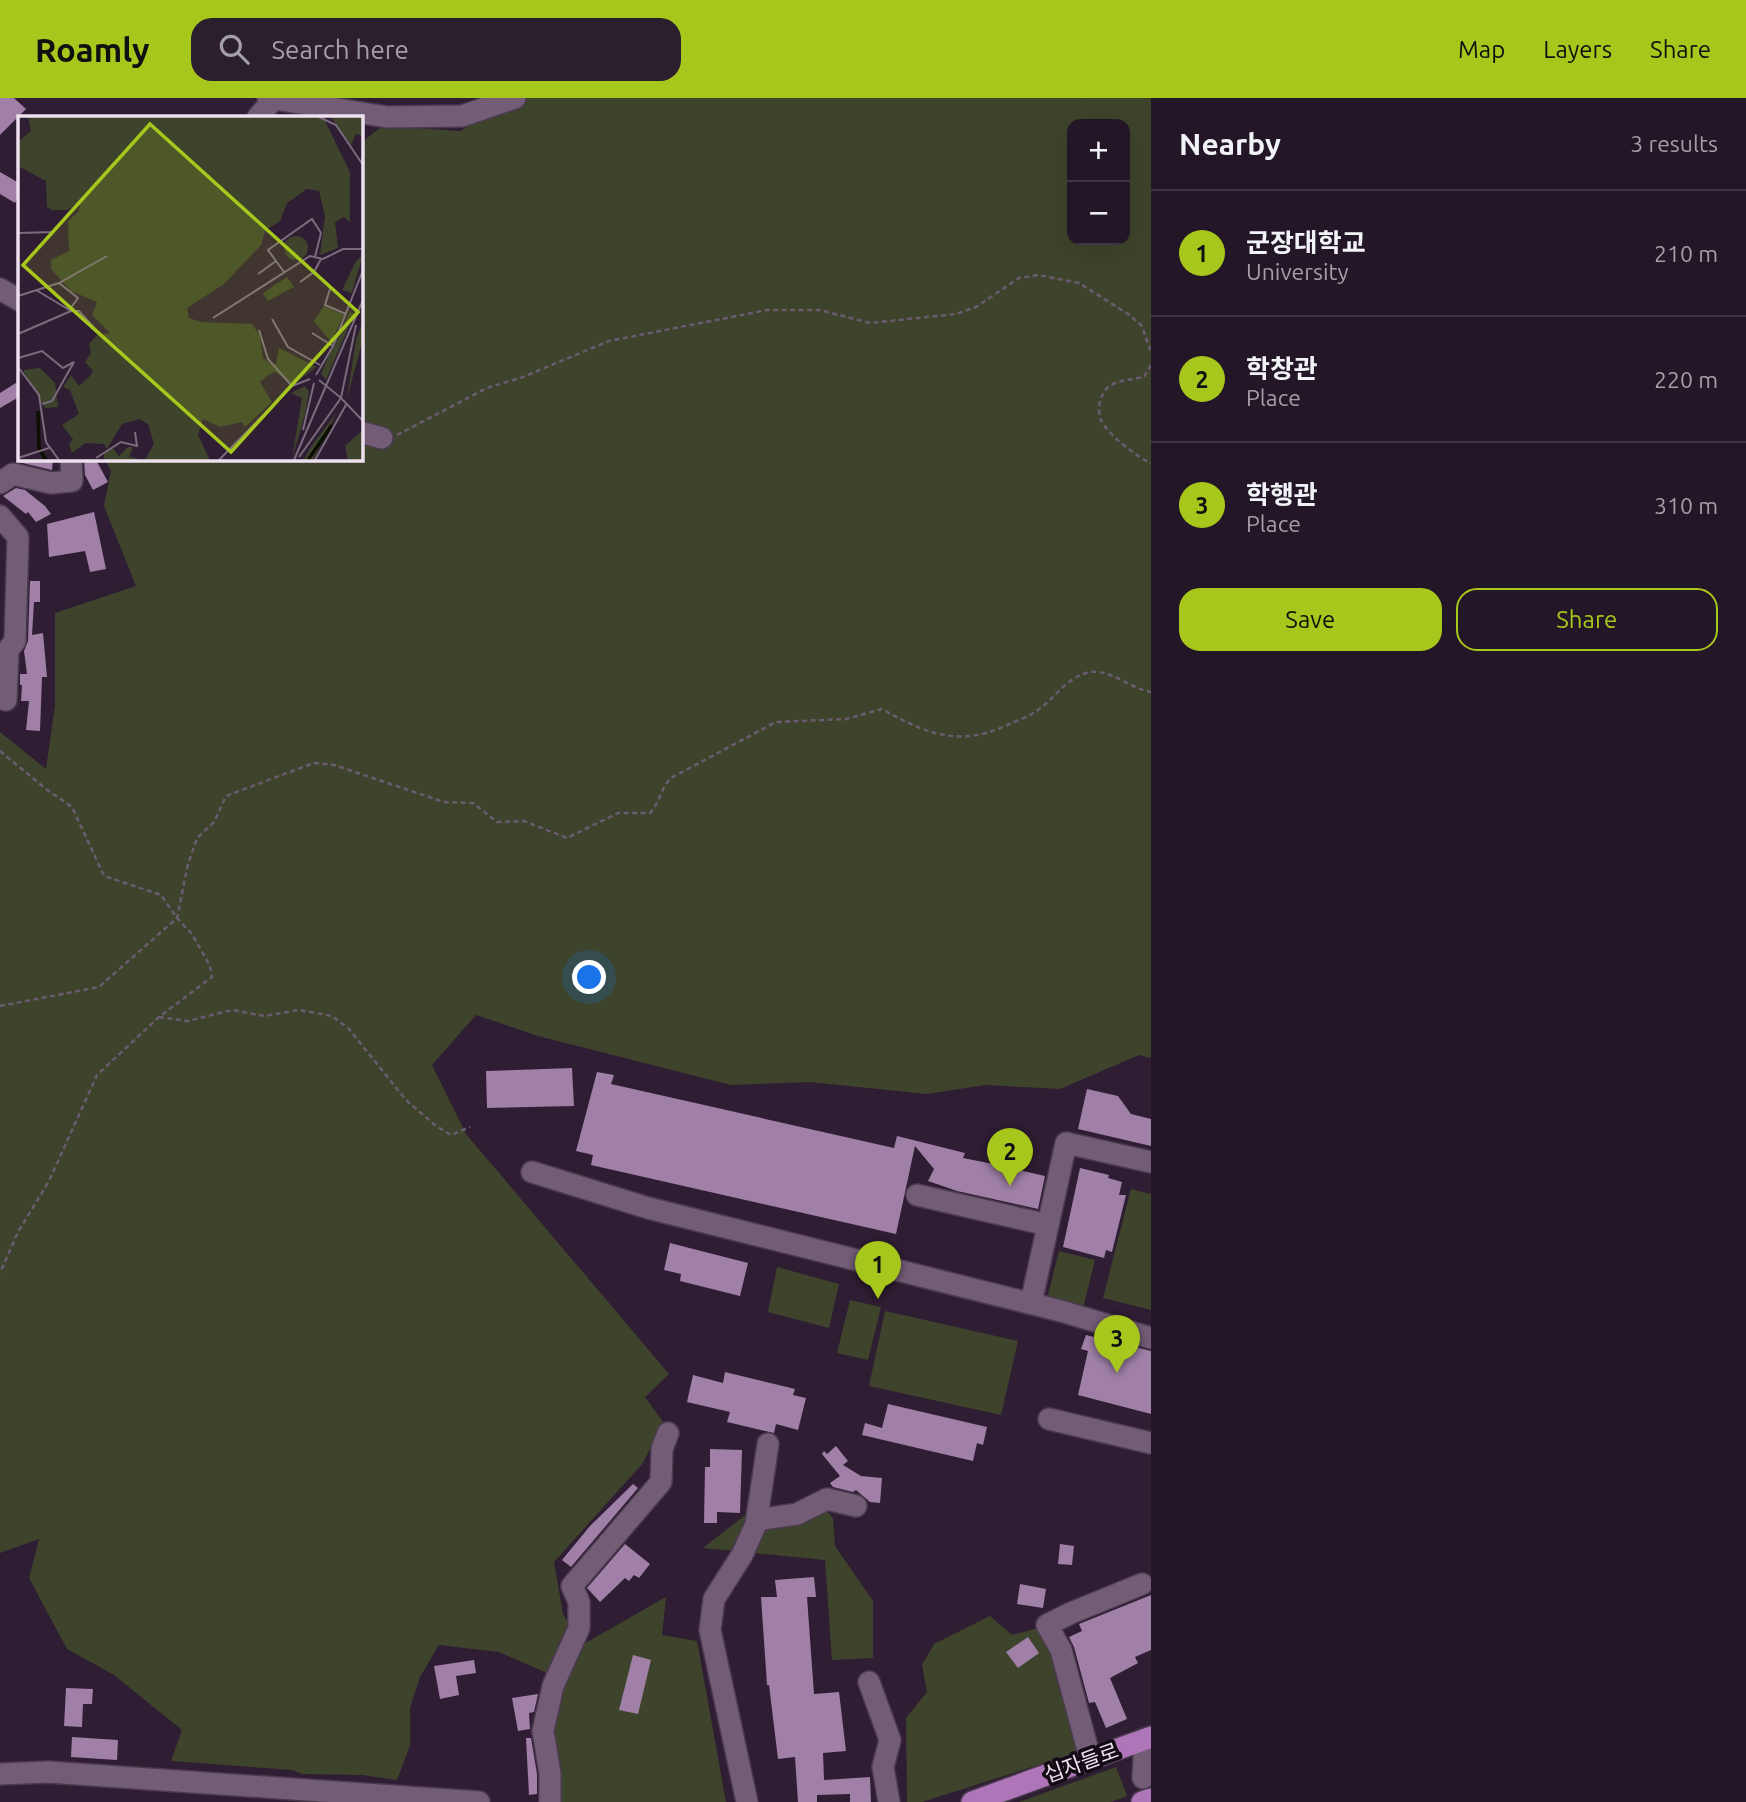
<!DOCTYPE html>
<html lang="en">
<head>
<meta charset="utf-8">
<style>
	body { margin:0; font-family:Ubuntu,"Noto Sans KR",sans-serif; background:#2b1f2e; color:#f1f3f6 }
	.controls { position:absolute; right:21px; top:21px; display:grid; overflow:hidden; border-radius:14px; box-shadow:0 7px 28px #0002 }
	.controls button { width:63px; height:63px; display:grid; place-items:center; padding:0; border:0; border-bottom:2px solid #403543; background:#231626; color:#f1f3f6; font:35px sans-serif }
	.you { position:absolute; left:590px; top:880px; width:24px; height:24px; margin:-18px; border:5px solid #fff; border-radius:50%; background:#1a73e8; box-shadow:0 0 0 10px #1a73e833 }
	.badge { display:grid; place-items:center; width:46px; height:46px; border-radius:50%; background:#a8c71c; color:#111; font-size:23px; font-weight:700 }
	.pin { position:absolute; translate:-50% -58px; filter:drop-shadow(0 2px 4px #0008) }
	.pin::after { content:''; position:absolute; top:37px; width:24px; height:21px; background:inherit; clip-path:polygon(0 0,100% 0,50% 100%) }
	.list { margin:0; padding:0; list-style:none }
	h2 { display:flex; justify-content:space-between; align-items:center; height:91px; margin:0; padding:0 28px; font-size:30px }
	h2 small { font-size:23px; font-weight:400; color:#a39fa7 }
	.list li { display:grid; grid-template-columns:46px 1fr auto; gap:21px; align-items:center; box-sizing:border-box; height:126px; padding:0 28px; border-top:2px solid #403543 }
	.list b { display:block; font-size:26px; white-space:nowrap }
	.list p { margin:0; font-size:23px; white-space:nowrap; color:#a39fa7 }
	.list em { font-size:23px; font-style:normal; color:#a39fa7 }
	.actions { display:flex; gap:14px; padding:21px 28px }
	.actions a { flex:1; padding:16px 0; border:2px solid #a8c71c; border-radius:21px; text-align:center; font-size:24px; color:#a8c71c }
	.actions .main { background:#a8c71c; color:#111 }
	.icon { flex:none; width:38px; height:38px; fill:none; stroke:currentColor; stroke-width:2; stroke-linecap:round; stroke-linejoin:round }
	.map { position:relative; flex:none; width:1151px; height:1704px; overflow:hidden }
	header { display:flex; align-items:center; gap:42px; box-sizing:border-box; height:98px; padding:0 35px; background:#a8c71c; color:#111 }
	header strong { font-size:33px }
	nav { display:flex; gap:38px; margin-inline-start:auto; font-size:24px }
	.search { width:490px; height:63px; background:#2b1f2e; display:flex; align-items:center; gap:18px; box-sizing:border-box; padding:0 24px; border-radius:21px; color:#a39fa7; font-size:26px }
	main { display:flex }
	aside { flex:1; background:#231626 }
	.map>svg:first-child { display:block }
</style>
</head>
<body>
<header>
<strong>Roamly</strong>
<div class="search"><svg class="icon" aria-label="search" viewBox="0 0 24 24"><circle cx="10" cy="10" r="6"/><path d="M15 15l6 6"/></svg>Search here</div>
<nav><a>Map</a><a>Layers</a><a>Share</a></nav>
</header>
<main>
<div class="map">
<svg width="1151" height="1704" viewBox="0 0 1151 1704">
	<rect width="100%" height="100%" fill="#2f1d33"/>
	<g fill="#3e442b" fill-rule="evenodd">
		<path d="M 519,0 L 1151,0 L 1151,960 L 1139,957 L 1060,991 L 985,987 L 927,996 L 810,984 L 731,987 L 538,938 L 476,917 L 432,967 L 466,1036 L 669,1276 L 645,1299 L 663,1324 L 643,1365 L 554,1464 L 563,1516 L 582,1547 L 666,1499 L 662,1537 L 697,1543 L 726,1704 L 562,1704 L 545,1574 L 499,1554 L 439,1547 L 420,1579 L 410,1610 L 410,1647 L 397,1682 L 362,1677 L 303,1676 L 292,1672 L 171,1663 L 182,1632 L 114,1577 L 67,1551 L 29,1480 L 39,1441 L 0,1455 L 0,634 L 46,671 L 55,608 L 55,515 L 136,488 L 104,408 L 111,372 L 104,361 L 360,360 L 361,45 L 382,28 L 460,33 ZM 1072,26 L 1125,26 L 1125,142 L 1072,142 Z"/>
		<path d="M 1131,1091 L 1151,1096 L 1151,1212 L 1103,1200 Z"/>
		<path d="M 1059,1153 L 1095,1162 L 1083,1210 L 1047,1201 Z"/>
		<path d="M 777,1169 L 839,1186 L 829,1230 L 768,1214 Z"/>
		<path d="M 850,1202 L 881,1209 L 868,1262 L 837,1255 Z"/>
		<path d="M 885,1213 L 1018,1243 L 1001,1317 L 869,1288 Z"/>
		<path d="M 824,1410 L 833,1420 L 835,1448 L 873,1503 L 873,1560 L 832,1562 L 825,1462 L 703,1450 L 753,1411 Z"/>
		<path d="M 990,1518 L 1012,1537 L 1041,1529 L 1069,1588 L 1079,1654 L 922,1704 L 907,1704 L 906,1620 L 927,1594 L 922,1567 L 934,1546 Z"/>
		<path d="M 1116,1669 L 1127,1698 L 1111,1704 L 1019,1704 Z"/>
	</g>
	<g fill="#a080a7">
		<path d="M 0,0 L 14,0 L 26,11 L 0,37 Z"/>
		<path d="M 0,74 L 19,85 L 19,97 L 15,105 L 0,96 Z"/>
		<path d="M 19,283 L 19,299 L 0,310 L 0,295 Z"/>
		<path d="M 18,360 L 53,360 L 52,372 L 18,364 Z"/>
		<path d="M 84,360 L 95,360 L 108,384 L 93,392 L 85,377 Z"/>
		<path d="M 16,390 L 25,392 L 45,408 L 51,416 L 36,424 L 28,414 L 26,416 L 3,398 Z"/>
		<path d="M 94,414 L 106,471 L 90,474 L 85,453 L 49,459 L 47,426 Z"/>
		<path d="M 30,483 L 40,483 L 40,504 L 34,504 L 32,537 L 43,535 L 47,579 L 42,579 L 40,633 L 26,632 L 29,603 L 21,603 L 22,587 L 20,587 L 20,576 L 27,576 L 24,553 L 28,543 Z"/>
		<path d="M 572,970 L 574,1008 L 487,1010 L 486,973 Z"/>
		<path d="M 597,974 L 614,977 L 611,986 L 894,1050 L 897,1038 L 965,1055 L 963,1060 L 998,1067 L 1000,1058 L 1021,1063 L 1019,1072 L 1045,1078 L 1038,1111 L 957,1093 L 928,1083 L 934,1071 L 915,1048 L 896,1136 L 591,1067 L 593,1057 L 576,1053 Z"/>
		<path d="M 1087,991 L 1118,998 L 1131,1016 L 1151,1021 L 1151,1048 L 1078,1031 Z"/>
		<path d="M 1080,1070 L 1109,1077 L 1108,1080 L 1122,1084 L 1119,1097 L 1126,1097 L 1112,1154 L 1106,1152 L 1104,1160 L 1063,1149 Z"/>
		<path d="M 670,1145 L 748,1165 L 740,1198 L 680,1183 L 681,1176 L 664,1172 Z"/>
		<path d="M 1086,1237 L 1151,1253 L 1151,1316 L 1078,1297 L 1088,1253 L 1081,1251 Z"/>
		<path d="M 725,1274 L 795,1291 L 793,1297 L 806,1300 L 798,1332 L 776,1326 L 774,1335 L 727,1324 L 730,1314 L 687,1304 L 693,1277 L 723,1285 Z"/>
		<path d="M 888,1306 L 987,1329 L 983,1347 L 977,1345 L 973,1363 L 862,1337 L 865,1325 L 882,1330 Z"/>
		<path d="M 836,1348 L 848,1363 L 843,1367 L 861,1378 L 882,1380 L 880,1405 L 870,1404 L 856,1392 L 853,1394 L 833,1389 L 830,1385 L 840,1378 L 822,1356 L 824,1353 L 827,1356 Z"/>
		<path d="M 710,1351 L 742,1352 L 740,1415 L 717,1414 L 717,1425 L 704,1425 L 705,1369 L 710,1369 Z"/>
		<path d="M 633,1386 L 638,1390 L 571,1469 L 562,1462 L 590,1428 Z"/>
		<path d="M 625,1446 L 650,1466 L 639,1480 L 634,1477 L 629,1483 L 625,1480 L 600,1504 L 587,1490 Z"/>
		<path d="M 1060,1446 L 1074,1448 L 1072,1467 L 1058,1466 Z"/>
		<path d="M 814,1479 L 816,1499 L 807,1499 L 814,1596 L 839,1594 L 846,1653 L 823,1655 L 824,1682 L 870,1679 L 871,1704 L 850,1704 L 850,1696 L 817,1697 L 817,1704 L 798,1704 L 795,1659 L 778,1661 L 769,1587 L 767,1587 L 761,1499 L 777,1499 L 775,1482 Z"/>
		<path d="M 1020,1486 L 1046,1491 L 1043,1510 L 1017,1506 Z"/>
		<path d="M 1151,1497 L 1151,1552 L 1135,1559 L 1138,1565 L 1110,1580 L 1127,1621 L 1106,1630 L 1095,1604 L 1089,1605 L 1074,1549 L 1069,1539 L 1082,1533 L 1079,1526 Z"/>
		<path d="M 1028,1539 L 1039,1555 L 1018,1570 L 1006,1554 Z"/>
		<path d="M 633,1557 L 651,1562 L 638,1616 L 619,1612 Z"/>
		<path d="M 474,1562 L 476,1575 L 456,1578 L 459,1597 L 440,1601 L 434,1568 Z"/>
		<path d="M 66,1590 L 93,1591 L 92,1606 L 83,1606 L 82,1629 L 64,1628 Z"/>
		<path d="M 538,1596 L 534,1614 L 529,1615 L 530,1631 L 518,1633 L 512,1600 Z"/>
		<path d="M 72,1639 L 118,1642 L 117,1662 L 71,1659 Z"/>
		<path d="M 526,1640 L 531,1640 L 537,1676 L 537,1696 L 529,1697 Z"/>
	</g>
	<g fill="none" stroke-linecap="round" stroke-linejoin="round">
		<g stroke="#4a3a4e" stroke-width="24">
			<g id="minor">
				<path d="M 268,0 L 387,19 L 462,18 L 515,0"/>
				<path d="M 258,19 L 273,2"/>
				<path d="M 0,191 L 19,202"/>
				<path d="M 360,334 L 382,340"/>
				<path d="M 0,385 L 13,376 L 51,385 L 72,383 L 71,360"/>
				<path d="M 0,418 L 18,439 L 15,543 L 8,552 L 6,602"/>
				<path d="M 532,1074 L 648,1110 L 1061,1213 L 1151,1240"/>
				<path d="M 917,1097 L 1048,1127"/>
				<path d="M 1031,1205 L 1066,1045 L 1151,1064"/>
				<path d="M 1049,1321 L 1151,1345"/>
				<path d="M 757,1422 L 797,1416 L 827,1401 L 856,1408"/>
				<path d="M 869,1584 L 890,1642 L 883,1669 L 889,1704"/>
				<path d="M 1090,1660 L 1061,1552 L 1047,1527 L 1071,1515 L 1142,1486"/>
				<path d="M 0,1676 L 48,1674 L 479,1704"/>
				<path d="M 1143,1680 L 1145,1642"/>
				<path d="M 550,1704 L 550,1675 L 543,1633 L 553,1588 L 579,1530 L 579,1504 L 572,1488 L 661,1384 L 662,1351 L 668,1335"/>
				<path d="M 747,1704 L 710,1532 L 714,1501 L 742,1457 L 756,1426 L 768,1346"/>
			</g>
		</g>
		<g stroke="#4a3a4e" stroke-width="24">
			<g id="major">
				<path d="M 972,1704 L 1151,1639"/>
				<path d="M 1142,1704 L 1151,1701"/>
			</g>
		</g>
		<g stroke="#6b5b6f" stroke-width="2.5" stroke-dasharray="5 3.5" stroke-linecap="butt">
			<path d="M 1151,267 L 1144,279 C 1134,281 1120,282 1111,287 C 1101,293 1096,310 1101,322 C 1106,335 1138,360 1151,365"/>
			<path d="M 397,337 L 487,290 L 523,279 L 609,243 L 767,212 L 820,212 L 870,225 L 956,216 L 976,209 L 1019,180 L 1038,177 L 1079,185 L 1128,216 L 1142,228 L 1151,254"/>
			<path d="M 0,653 L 46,691 L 72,709 L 104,778 L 161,797 L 177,820 L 192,836 L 210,868 L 212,879 L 159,919 L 97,977 L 49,1083 L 18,1134 L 0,1175"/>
			<path d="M 0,908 L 99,889 L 177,820 L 188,766 L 197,740 L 214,724 L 226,698 L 314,665 L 334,667 L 444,704 L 473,705 L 497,724 L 524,723 L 567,740 L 618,715 L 650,715 C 660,704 661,690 671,680 L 776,624 L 846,621 L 882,611 C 930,638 962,650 1014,624 C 1022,621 1031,617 1038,612 C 1055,600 1068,578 1090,574 C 1110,571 1132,591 1151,594"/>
			<path d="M 159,919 L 188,923 L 232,912 L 264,918 L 299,912 L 332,918 L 349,931 L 406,1002 L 436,1028 L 451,1037 L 470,1029"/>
		</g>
		<use href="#minor" stroke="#725c76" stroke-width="21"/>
		<use href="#major" stroke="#ae76b9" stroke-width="21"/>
	</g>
	<g text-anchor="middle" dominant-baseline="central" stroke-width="7" stroke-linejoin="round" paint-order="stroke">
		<g font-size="21" fill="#ede0ef" stroke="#130b14">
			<text transform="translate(1081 1664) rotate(-20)">십자들로</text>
		</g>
	</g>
	<g transform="translate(18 18)">
		<rect width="345" height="345" fill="#2f1d33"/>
		<path d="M 10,1 L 305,1 L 332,56 L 332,106 L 326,101 L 317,106 L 320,132 L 302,139 L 307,100 L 301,75 L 289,73 L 269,87 L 262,105 L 247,115 L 243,129 L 206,168 L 169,192 L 171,202 L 183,206 L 234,208 L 242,220 L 245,242 L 252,247 L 258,248 L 261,232 L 299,251 L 275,268 L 257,256 L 250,259 L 242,266 L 254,286 L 227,311 L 224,306 L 202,311 L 185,303 L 180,319 L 192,344 L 86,344 L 86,337 L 94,331 L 101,340 L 110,331 L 115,331 L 111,341 L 127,344 L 136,328 L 130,308 L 121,303 L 104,308 L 89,333 L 86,328 L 67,327 L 54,337 L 51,328 L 55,323 L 44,309 L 61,298 L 52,274 L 45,271 L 53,259 L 61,270 L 72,260 L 75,255 L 67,246 L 73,237 L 71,228 L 79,219 L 92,217 L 74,199 L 79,186 L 53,175 L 33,153 L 33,144 L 51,135 L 50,105 L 60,96 L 63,84 L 50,94 L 34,94 L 29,91 L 28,65 L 0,50 L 1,25 L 13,15 ZM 313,1 L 345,1 L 345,20 L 338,18 L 333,29 ZM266 132a12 12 0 1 1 24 0a12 12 0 1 1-24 0ZM 345,138 L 334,177 L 324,174 L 337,147 ZM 269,161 L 276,171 L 250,185 L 245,177 ZM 306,190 L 326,199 L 313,226 L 296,205 ZM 332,196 L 336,198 L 308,264 L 303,258 L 307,248 ZM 345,204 L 345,223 L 329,282 L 338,224 ZM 22,252 L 37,267 L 40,291 L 27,292 L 5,254 ZM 287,270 L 291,275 L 287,299 L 274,343 L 284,282 L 273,277 ZM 319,296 L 295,344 L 286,344 L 292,332 ZM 345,314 L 345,344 L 330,344 L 327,330 Z" fill="#3e442b"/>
		<path fill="none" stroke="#0b0f00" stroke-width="3.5" d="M 20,295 L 21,332 L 28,344M 290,344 L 314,309"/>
		<path fill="none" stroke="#7b6b7e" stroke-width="2" d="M 301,1 L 318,9 L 345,49M 0,117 L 35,116 L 62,85M 266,156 L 250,134 L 294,103 L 303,117 L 297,141M 240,158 L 258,145M 282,166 L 296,156 L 303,143M 41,167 L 60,182 L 52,193M 312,173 L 307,189 L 328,198M 0,180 L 41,167 L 89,140M 53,195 L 61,195 L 79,215M 195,202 L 292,140 L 305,143 L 325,133 L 345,133M 254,203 L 270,231 L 302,249M 241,214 L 250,243 L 274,270M 294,217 L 315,230M 0,218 L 53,195 L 18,174M 0,242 L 24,235 L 45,252 L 56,246M 0,251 L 21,279 L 28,326 L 41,344M 298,259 L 315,230 L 345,154M 301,264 L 323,282 L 338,209M 24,288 L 34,285 L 56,246M 285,314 L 296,267M 281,341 L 323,282 L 345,305M 0,342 L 31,332M 78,342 L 103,326 L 119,330 L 117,316M 201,344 L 274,270 L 292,263M 276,344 L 345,184M 297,344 L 329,287"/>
		<path fill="#a8c71c" fill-opacity="0.15" stroke="#a8c71c" stroke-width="3.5" d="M 132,8 L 340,196 L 213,336 L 5,149 Z"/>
		<rect width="345" height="345" fill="none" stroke="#ede0ef" stroke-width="3.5"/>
	</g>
</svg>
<div class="controls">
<button>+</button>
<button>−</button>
</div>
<div class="you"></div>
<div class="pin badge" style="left:878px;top:1201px">1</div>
<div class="pin badge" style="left:1010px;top:1088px">2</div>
<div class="pin badge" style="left:1117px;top:1275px">3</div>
</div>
<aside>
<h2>Nearby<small>3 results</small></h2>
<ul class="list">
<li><span class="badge">1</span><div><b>군장대학교</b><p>University</p></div><em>210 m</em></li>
<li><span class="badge">2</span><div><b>학창관</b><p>Place</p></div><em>220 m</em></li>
<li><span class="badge">3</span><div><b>학행관</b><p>Place</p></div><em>310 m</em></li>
</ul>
<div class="actions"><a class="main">Save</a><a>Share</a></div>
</aside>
</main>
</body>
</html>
